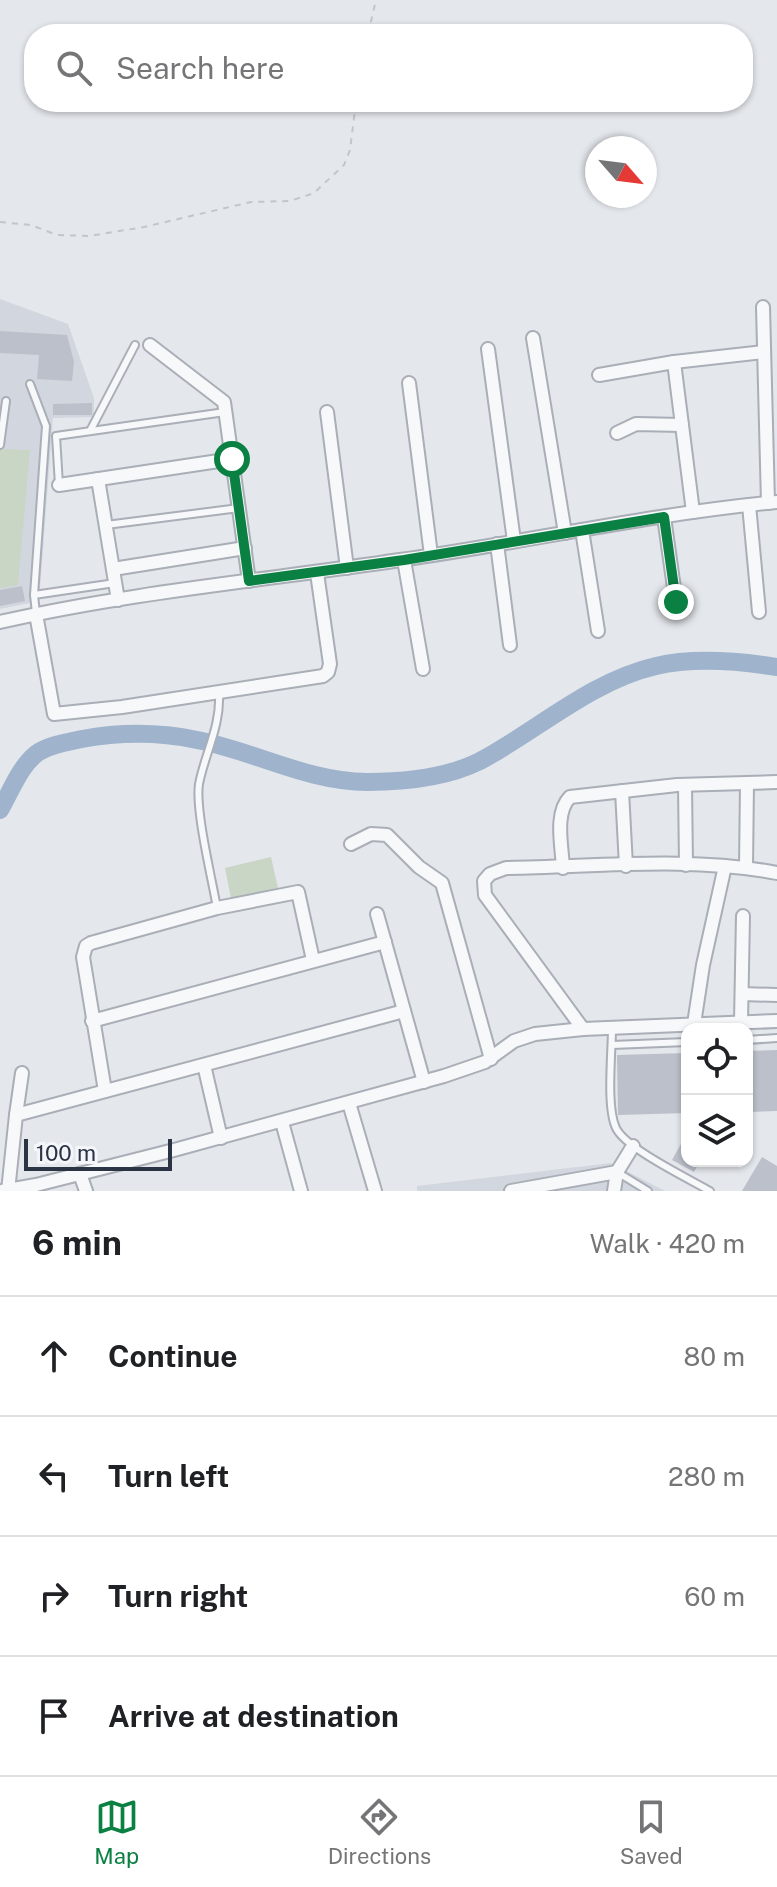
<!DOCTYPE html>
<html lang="en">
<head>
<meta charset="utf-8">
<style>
	body { margin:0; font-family:"Public Sans",sans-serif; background:#f2f2f2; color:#202124 }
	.controls { position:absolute; right:24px; bottom:24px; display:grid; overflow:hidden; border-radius:16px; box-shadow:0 2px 6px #0004 }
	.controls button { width:72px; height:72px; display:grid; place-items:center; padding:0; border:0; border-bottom:2px solid #e0e0e0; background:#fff; color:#202124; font:40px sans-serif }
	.compass { position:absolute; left:585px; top:136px; width:72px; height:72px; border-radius:50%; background:#fff; box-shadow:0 2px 6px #0004; rotate:118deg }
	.scale { position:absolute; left:24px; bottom:20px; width:148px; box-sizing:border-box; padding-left:8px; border:4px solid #2b3445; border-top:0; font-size:22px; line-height:28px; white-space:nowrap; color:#2b3445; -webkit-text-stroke:6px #f4f6f9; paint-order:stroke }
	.stop { position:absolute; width:24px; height:24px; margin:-18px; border:6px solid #0b8043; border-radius:50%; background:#fff }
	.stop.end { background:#0b8043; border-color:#fff; box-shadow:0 2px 8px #0008 }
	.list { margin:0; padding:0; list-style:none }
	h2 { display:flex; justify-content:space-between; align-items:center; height:104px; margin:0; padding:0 32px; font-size:34px }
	h2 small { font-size:26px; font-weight:400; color:#757577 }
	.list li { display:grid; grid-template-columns:52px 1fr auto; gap:24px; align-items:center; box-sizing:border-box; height:120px; padding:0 32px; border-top:2px solid #e0e0e0 }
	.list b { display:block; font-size:30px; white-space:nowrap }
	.list em { font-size:26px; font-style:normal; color:#757577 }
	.icon { flex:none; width:44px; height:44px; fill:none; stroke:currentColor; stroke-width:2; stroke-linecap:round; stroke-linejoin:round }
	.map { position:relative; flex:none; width:777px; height:1191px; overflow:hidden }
	.search { position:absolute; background:#fff; box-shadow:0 2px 6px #0004; left:24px; right:24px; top:24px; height:88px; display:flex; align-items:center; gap:20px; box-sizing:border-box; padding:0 28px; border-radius:32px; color:#757577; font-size:30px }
	.sheet { height:584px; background:#fff }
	nav { display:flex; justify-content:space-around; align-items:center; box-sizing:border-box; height:112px; border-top:2px solid #e0e0e0; background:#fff; font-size:22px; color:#757577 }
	nav a { display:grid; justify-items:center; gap:4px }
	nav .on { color:#0b8043 }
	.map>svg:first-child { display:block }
</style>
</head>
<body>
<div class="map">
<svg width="777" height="1191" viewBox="0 0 777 1191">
	<rect width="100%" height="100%" fill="#e4e7ec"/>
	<g fill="#d2d6de">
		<path d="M 0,299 L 68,324 L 94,398 L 94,417 L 53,418 L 39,601 L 0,609 Z"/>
		<path d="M 611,1163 L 665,1191 L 417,1191 L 417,1186 Z"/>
	</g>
	<g fill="#c9d6c5">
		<path d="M 0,449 L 30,450 L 18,585 L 0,588 Z"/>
		<path d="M 271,857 L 278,888 L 231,898 L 225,868 Z"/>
	</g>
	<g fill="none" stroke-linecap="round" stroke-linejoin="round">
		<path stroke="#9fb4cc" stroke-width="18" d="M 0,810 C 11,791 19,768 36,754 C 48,745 68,742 82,739 C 120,732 159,732 197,740 C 254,751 308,782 367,782 C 405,782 446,778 480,761 C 538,730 591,681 656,666 C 694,657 739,661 777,667"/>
	</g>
	<g fill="#bbc0ca">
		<path d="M 0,331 L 67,335 L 74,362 L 72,381 L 37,379 L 39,355 L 0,353 Z"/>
		<path d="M 92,403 L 92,415 L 53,415 L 53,404 Z"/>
		<path d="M 22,586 L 25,601 L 0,606 L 0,590 Z"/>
		<path d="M 777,1050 L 777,1111 L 747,1112 L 747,1051 Z"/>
		<path d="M 687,1053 L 687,1113 L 618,1115 L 617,1055 Z"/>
		<path d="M 687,1133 L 687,1161 L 700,1161 L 694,1172 L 672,1160 Z"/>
		<path d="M 762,1157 L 777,1166 L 777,1191 L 742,1191 Z"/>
	</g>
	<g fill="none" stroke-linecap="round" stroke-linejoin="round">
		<g stroke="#a9aeb7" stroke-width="10">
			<g id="lane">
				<path d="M 30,384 L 46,426 L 34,595 L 36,613"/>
				<path d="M 90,431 L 135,345"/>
				<path d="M 0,445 L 6,401"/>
				<path d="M 59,485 L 56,436 L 225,412"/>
				<path d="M 106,525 L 239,508"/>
				<path d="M 34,595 L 115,583"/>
				<path d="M 217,908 C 212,879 195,810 199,784 C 205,753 221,726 219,693"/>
				<path d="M 612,1028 C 612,1053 606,1107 616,1128 C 625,1148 689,1179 710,1191"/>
				<path d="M 747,1040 L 777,1038"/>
				<path d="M 612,1045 L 687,1042"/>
				<path d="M 617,1172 L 648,1191"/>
			</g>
		</g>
		<g stroke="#a9aeb7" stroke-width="16">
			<g id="street">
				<path d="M 763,307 L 768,503"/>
				<path d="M 533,338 L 565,533"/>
				<path d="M 150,345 L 224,402 L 249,581"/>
				<path d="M 488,349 L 514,541"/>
				<path d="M 674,362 L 693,512"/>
				<path d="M 599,375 L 674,362 L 764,352"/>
				<path d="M 409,383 L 431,555"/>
				<path d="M 327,412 L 347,568"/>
				<path d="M 617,433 L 636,424 L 682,425"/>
				<path d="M 98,479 L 118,600"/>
				<path d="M 59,485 L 232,459"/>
				<path d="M 749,505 L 759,612"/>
				<path d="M 664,517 L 676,602"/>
				<path d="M 582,530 L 598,631"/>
				<path d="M 497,544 L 510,645"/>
				<path d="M 404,560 L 423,669"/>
				<path d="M 113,569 L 245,548"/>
				<path d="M 36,614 L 54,714 L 122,707 L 323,676 L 328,672 L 330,664 L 317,573"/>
				<path d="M 0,622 C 131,592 267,580 400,560 C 526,542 650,514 777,502"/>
				<path d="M 685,785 L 686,865"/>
				<path d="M 622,791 L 626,866"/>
				<path d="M 351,844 L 371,834 L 387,835 L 419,867 L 442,883 L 491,1059"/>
				<path d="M 746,867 L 747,783"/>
				<path d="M 563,868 C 562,846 554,813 570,797 L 677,785 L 777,782"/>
				<path d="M 377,914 L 424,1082"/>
				<path d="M 742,994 L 777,995"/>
				<path d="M 92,1021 L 385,942"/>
				<path d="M 741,1022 L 743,916"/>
				<path d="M 694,1024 L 703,965 L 725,866"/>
				<path d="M 583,1029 L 485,895 L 484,881 L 490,874 L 506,868 C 595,867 689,856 777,873"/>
				<path d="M 204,1065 L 221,1138"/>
				<path d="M 105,1091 L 83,957 L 86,946 L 91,943 L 217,908 L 298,892 L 313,960"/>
				<path d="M 349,1103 L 375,1191"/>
				<path d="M 16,1115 L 22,1073"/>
				<path d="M 282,1122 L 301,1191"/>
				<path d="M 80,1174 L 86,1191"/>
				<path d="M 2,1191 L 36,1185 L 174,1150 L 444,1076 L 485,1062 L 514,1041 L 535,1034 L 583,1029 L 777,1021"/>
				<path d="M 8,1191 L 16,1115 L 404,1011"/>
				<path d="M 511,1191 L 617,1172"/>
				<path d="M 614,1191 L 617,1172 L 633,1146"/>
			</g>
		</g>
		<g stroke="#c2c5cb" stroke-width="2" stroke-dasharray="6 6" stroke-linecap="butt">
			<path d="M 368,34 L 376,0"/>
			<path d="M 0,222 L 31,225 L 57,235 L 89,236 L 144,227 L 251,202 L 290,201 L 314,193 L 344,165 L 350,150 L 356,102"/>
		</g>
		<use href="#lane" stroke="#f7f8fa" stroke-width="6"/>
		<use href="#street" stroke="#f7f8fa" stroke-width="12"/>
	</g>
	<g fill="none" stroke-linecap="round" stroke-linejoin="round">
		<path stroke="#0b8043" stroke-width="10" d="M 232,459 L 249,581 L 404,560 L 664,517 L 676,602"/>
	</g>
</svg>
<div class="controls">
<button><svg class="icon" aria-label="locate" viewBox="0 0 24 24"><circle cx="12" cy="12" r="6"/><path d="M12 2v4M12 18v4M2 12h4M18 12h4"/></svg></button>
<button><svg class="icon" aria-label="layers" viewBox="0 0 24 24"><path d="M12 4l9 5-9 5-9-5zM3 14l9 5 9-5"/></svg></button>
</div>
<svg class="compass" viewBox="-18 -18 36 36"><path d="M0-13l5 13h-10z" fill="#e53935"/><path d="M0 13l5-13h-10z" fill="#757577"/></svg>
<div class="scale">100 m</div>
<div class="stop" style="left:232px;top:459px"></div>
<div class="stop end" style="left:676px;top:602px"></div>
<div class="search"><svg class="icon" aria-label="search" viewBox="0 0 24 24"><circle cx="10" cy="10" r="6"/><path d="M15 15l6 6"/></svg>Search here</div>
</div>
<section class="sheet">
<h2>6 min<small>Walk · 420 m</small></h2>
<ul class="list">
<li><svg class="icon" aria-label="ahead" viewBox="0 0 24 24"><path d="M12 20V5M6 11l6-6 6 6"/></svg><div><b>Continue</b></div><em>80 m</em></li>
<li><svg class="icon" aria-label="left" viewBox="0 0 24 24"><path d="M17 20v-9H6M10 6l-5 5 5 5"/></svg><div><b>Turn left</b></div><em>280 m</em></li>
<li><svg class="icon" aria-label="right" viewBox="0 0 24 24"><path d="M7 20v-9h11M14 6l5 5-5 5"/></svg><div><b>Turn right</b></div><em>60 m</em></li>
<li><svg class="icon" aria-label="arrive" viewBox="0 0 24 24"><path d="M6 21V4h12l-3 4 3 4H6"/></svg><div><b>Arrive at destination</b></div></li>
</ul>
</section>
<nav>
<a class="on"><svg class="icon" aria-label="map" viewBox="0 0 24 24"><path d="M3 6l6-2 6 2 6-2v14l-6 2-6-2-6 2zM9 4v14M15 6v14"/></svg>Map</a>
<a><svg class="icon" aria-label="directions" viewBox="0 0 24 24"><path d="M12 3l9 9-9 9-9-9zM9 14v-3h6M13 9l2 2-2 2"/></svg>Directions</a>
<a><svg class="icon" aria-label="saved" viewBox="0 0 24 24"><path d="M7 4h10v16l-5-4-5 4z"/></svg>Saved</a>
</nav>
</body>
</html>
